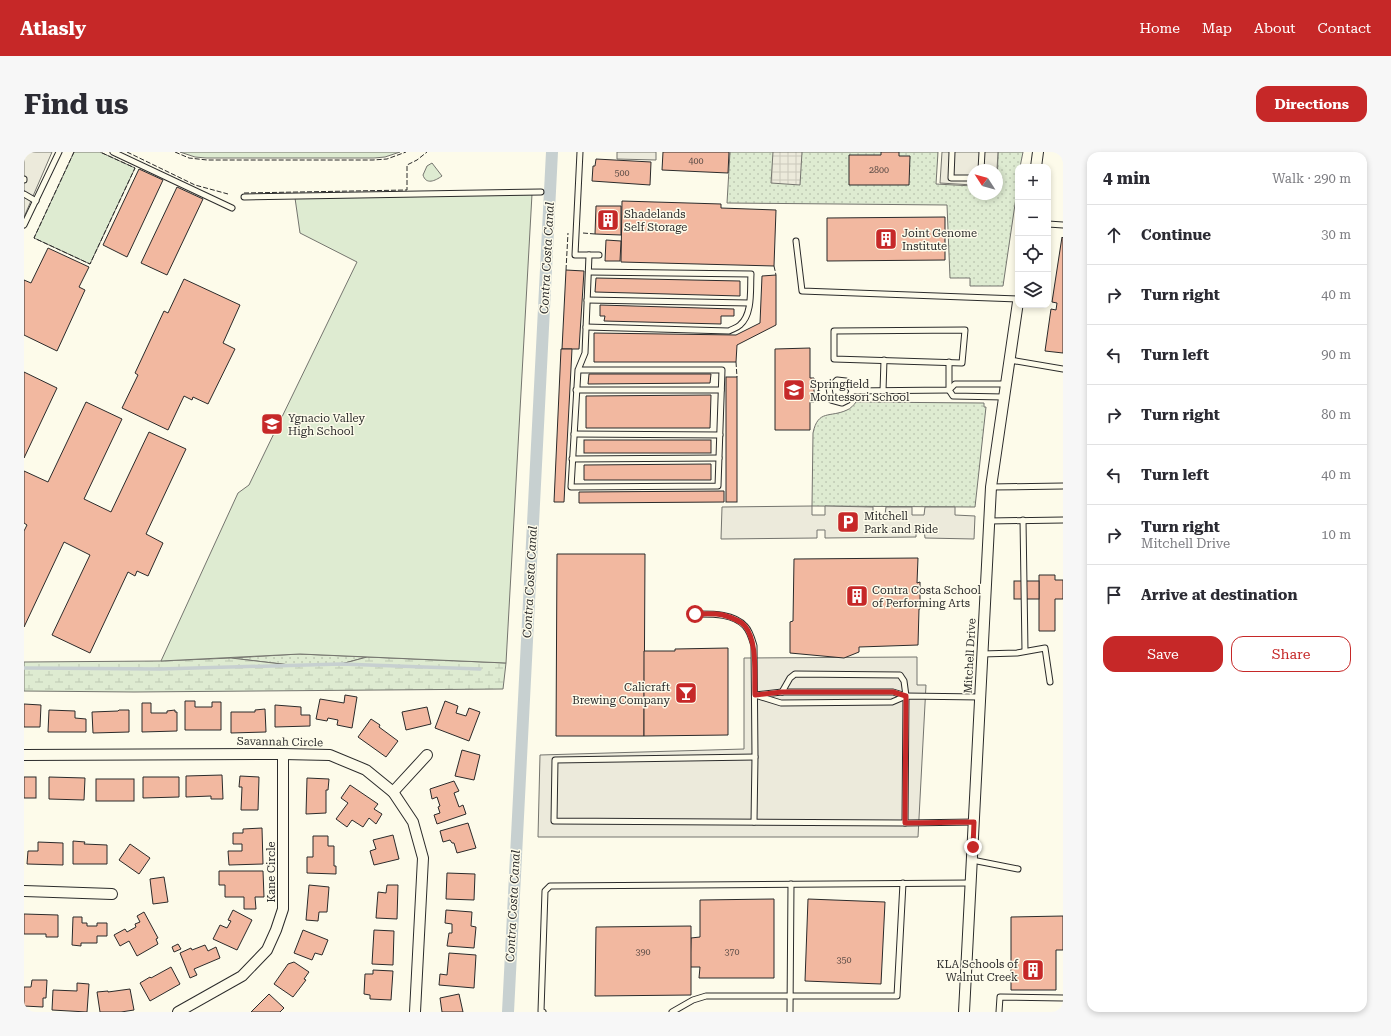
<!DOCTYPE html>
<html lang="en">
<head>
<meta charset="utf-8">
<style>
	body { margin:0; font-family:"Roboto Serif",serif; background:#f7f7f7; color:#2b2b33 }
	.controls { position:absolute; right:12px; top:12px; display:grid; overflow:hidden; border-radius:8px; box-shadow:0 2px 6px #0003 }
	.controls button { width:36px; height:36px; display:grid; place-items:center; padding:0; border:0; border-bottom:1px solid #e1e1e2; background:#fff; color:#2b2b33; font:20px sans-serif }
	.compass { position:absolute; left:943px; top:12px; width:36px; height:36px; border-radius:50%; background:#fff; box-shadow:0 2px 6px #0003; rotate:306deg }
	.stop { position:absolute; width:12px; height:12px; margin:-9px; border:3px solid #c62828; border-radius:50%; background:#fff }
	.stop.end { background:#c62828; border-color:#fff; box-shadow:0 1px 4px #0008 }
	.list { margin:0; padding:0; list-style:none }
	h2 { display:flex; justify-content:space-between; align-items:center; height:52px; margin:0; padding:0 16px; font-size:17px }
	h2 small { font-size:13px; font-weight:400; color:#7c7c81 }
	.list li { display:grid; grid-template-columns:26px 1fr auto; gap:12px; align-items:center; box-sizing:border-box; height:60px; padding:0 16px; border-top:1px solid #e1e1e2 }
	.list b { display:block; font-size:15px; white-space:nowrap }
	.list p { margin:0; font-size:13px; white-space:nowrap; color:#7c7c81 }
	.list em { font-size:13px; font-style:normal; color:#7c7c81 }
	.actions { display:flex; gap:8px; padding:12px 16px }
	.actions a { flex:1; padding:9px 0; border:1px solid #c62828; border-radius:12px; text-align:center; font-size:14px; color:#c62828 }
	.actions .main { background:#c62828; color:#fff }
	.icon { flex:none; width:22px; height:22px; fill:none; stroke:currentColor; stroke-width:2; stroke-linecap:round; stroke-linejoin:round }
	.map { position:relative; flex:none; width:1039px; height:860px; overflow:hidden; border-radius:12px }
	header { display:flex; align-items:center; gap:24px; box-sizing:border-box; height:56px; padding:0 20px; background:#c62828; color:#fff }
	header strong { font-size:19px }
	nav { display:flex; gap:22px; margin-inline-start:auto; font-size:14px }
	.intro { display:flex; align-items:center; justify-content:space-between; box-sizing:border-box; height:96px; padding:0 24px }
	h1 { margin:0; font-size:28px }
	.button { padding:10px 18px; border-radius:12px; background:#c62828; color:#fff; font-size:14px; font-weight:700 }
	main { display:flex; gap:24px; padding:0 24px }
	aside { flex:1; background:#fff; border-radius:12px; box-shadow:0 2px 6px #0003 }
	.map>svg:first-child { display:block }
</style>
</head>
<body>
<header>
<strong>Atlasly</strong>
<nav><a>Home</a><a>Map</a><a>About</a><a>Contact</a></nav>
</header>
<div class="intro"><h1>Find us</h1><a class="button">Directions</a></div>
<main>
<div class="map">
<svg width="1039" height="860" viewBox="0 0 1039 860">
	<defs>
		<pattern id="grass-dots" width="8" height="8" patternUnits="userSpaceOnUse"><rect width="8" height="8" fill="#deebd1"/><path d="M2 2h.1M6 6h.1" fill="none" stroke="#bfcab4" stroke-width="1.8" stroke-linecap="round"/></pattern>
		<pattern id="wetland-marsh" width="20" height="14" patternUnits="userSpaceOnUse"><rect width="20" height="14" fill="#deebd1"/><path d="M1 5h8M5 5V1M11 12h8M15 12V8" fill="none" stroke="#bfcab4"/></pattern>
		<pattern id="plaza-grid" width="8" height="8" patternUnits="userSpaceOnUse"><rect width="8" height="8" fill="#eceadb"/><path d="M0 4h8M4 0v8" fill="none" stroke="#cbc9bc"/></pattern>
	</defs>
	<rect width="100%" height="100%" fill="#fdfbea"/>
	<g fill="url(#grass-dots)" stroke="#74746e">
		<path d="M 706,0 L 914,0 L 912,32 L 949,34 L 949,42 L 973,42 L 974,0 L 999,0 L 996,15 L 994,15 L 994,32 L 979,134 L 946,134 L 946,126 L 926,126 L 923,53 L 703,51 Z"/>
		<path d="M 832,250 L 960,251 L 960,255 L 962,255 L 951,355 L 788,354 L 789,281 C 794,257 806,266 823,258 C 826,257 830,253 832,250 Z"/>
		<path d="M 275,502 L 343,505 L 317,512 L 266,513 L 207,506 Z"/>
	</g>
	<path fill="url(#wetland-marsh)" stroke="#74746e" d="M 343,505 L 482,511 L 479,537 L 110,540 L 0,539 L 0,510 L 137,509 L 207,506 L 266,513 L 317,512 Z"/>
	<g fill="#deebd1" stroke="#74746e">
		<path d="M 50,0 L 76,0 L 111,16 L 66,112 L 10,86 Z"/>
		<path d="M 156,0 L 376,0 L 361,5 L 350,6 L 182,6 L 171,5 Z"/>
		<path d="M 408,11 L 418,24 C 411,29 402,33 399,23 L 403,14 Z"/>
		<path d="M 508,42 L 482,511 L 276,502 L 137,509 L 214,341 L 225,333 L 333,110 L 276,81 L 271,46 Z"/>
	</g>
	<g fill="#eceadb" stroke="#74746e">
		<path d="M 0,0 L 28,0 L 0,65 Z"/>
		<path d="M 593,0 L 632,0 L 632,8 L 593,7 Z"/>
		<path d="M 918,0 L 974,0 L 973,18 L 949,18 L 949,33 L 916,31 Z"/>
		<path d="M 788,354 L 788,363 L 801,363 L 801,354 L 849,355 L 849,363 L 861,363 L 862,355 L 888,355 L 888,363 L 900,363 L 901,355 L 931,355 L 931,363 L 951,364 L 950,387 L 901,386 L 900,377 L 892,377 L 892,385 L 801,386 L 801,378 L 793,378 L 793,386 L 697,387 L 698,355 Z"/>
		<path d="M 893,505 L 893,533 L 902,533 L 894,685 L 514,685 L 516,603 L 720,597 L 720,506 Z"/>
	</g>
	<path fill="url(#plaza-grid)" stroke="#74746e" d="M 749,0 L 778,0 L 776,33 L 747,31 Z"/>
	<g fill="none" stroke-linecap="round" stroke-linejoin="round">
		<path stroke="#c7d0d0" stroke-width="3.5" d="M 0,516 L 136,517 L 317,512 L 456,517"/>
		<path stroke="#c7d0d0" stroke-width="12" d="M 484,860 L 528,0"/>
	</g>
	<g fill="#f2b8a0" stroke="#2b2b2b">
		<path d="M 639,0 L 705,0 L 704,21 L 638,18 Z"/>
		<path d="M 857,0 L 875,0 L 875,4 L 886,4 L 885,33 L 825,33 L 825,3 L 857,3 Z"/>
		<path d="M 572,7 L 627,10 L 626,33 L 568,29 L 569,14 L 571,14 Z"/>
		<path d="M 115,17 L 139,28 L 103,105 L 79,93 Z"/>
		<path d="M 153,35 L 179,47 L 143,123 L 117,111 Z"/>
		<path d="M 598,49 L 697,52 L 697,56 L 752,58 L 750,114 L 597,110 Z"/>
		<path d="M 572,54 L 597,54 L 597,83 L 571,82 Z"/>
		<path d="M 921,65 L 921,108 L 803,109 L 803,66 Z"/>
		<path d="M 1038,85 L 1039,86 L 1039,201 L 1021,199 L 1027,157 L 1032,158 L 1033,151 L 1028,150 Z"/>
		<path d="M 582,88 L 597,89 L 596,109 L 581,109 Z"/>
		<path d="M 24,96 L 65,115 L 55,135 L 61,138 L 33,199 L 0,183 L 0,128 L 7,131 Z"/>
		<path d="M 542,118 L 560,119 L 555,197 L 538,197 Z"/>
		<path d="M 752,123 L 752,173 L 713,193 L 712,210 L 570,210 L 570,181 L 712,183 L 736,171 L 738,124 Z"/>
		<path d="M 572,126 L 716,129 L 716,144 L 571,140 Z"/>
		<path d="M 160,127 L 216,153 L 199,191 L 211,197 L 184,252 L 169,245 L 168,248 L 160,244 L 144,278 L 98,256 L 114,223 L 111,221 L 140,159 L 144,161 Z"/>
		<path d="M 576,153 L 710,157 L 710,164 L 697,164 L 697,172 L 580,169 L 581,164 L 576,164 Z"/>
		<path d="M 786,196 L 786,226 L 790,226 L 790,250 L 786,250 L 786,278 L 751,278 L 751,197 Z"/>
		<path d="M 537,197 L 548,197 L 540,350 L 530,350 Z"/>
		<path d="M 0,220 L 33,236 L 0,306 Z"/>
		<path d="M 565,222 L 687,222 L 686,231 L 564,232 Z"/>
		<rect x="702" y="225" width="11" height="125"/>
		<path d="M 687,243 L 686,276 L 562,276 L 562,244 Z"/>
		<path d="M 62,250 L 98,267 L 60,347 L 87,360 L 125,280 L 162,297 L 122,382 L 139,391 L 124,424 L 113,419 L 111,424 L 104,420 L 66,501 L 28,483 L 66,403 L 40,390 L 0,475 L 0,379 L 3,373 L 0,371 L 0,319 L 24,330 Z"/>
		<rect x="560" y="288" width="127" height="13"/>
		<path d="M 687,312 L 687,328 L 560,328 L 560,313 Z"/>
		<path d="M 700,339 L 700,350 L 555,351 L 555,340 Z"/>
		<path d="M 533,402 L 621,402 L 620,584 L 532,584 Z"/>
		<path d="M 894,406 L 893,431 L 896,430 L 896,457 L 895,457 L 894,493 L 835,495 L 835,500 L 820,506 L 766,501 L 766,470 L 769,469 L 770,407 Z"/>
		<path d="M 1015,423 L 1031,423 L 1031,428 L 1039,428 L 1039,447 L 1031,447 L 1031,479 L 1015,479 Z"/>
		<rect x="990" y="429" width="25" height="18"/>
		<path d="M 704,496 L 704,583 L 620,584 L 620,499 L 651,499 L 651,497 Z"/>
		<path d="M 321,543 L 333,545 L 328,576 L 313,573 L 314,568 L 304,566 L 303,569 L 292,567 L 296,547 L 320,551 Z"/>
		<path d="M 161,549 L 171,549 L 171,555 L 188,555 L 188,550 L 197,550 L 197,578 L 161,578 Z"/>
		<path d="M 421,549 L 434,554 L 432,561 L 442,564 L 445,556 L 456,560 L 445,589 L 411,576 Z"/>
		<path d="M 118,551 L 127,551 L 127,561 L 143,561 L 143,559 L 151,558 L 151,560 L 153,560 L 153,579 L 118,580 Z"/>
		<path d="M 0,552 L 17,553 L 16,575 L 0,575 Z"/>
		<path d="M 251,553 L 277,555 L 277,563 L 286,563 L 286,574 L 251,575 Z"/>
		<path d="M 403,555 L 407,572 L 382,578 L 378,560 Z"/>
		<path d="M 241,557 L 242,580 L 207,581 L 207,560 L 231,560 L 231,558 Z"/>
		<path d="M 25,558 L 51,559 L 51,566 L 62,567 L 62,580 L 24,580 Z"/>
		<path d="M 95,558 L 105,558 L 105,580 L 69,581 L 68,560 L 94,559 Z"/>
		<path d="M 347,567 L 356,573 L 355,575 L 374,589 L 362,605 L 334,585 Z"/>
		<path d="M 438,598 L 456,603 L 450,628 L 431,624 Z"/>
		<path d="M 198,623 L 199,647 L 187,647 L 187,644 L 162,645 L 162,624 Z"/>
		<path d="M 216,624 L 235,625 L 234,658 L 217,658 L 218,635 L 215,635 Z"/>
		<rect x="0" y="625" width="12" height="21"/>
		<path d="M 25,625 L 61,626 L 60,648 L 25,647 Z"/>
		<path d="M 119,625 L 155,625 L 155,645 L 119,646 Z"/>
		<path d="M 283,626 L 305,627 L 304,638 L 302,638 L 302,661 L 282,662 Z"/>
		<rect x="72" y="627" width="38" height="22"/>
		<path d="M 430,629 L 435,639 L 430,641 L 435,655 L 439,653 L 442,662 L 413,672 L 410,663 L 416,661 L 414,655 L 416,654 L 413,645 L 408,647 L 406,637 Z"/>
		<path d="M 326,633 L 354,652 L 350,657 L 358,662 L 352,672 L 345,666 L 339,675 L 328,668 L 323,675 L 312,667 L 324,651 L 317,646 Z"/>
		<path d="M 444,671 L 452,696 L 433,701 L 430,691 L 428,691 L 426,688 L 419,690 L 416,679 Z"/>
		<path d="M 238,676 L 239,712 L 205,713 L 204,699 L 218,699 L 218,692 L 209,692 L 209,681 L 219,681 L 219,677 Z"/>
		<path d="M 369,683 L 375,707 L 350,713 L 346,699 L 352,697 L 349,688 Z"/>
		<path d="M 289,684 L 304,684 L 304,694 L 310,694 L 310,714 L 312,714 L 312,722 L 283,721 L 283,705 L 289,705 Z"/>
		<path d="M 49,689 L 61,690 L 60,692 L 83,693 L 83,712 L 49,712 Z"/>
		<path d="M 14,690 L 39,691 L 39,713 L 3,712 L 4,699 L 14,699 Z"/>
		<path d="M 106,692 L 126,706 L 115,722 L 95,708 Z"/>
		<path d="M 195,719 L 239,719 L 240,745 L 231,745 L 232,757 L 220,757 L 220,745 L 201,745 L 201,733 L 195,733 Z"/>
		<path d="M 423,721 L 451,722 L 450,748 L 422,747 Z"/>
		<path d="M 140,725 L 144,750 L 129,752 L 126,727 Z"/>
		<path d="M 285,733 L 305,735 L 303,760 L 295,760 L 294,769 L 282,768 Z"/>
		<path d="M 363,733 L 374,733 L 373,767 L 352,766 L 354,740 L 362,741 Z"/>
		<path d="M 750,747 L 750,826 L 675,826 L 676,815 L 666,815 L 667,786 L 676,785 L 676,748 Z"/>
		<path d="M 784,747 L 861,750 L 857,832 L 781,829 Z"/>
		<path d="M 209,758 L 228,768 L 213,798 L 189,787 L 196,773 L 203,776 L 207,769 L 204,768 Z"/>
		<path d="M 422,758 L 448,760 L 447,774 L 452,775 L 450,796 L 423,794 L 425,781 L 428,781 L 428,772 L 421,771 Z"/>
		<path d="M 120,760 L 134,786 L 132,787 L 134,792 L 113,804 L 105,789 L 96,794 L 90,783 L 101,777 L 103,780 L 112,775 L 111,772 L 116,770 L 113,764 Z"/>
		<path d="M 0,762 L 34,763 L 34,785 L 22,785 L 22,782 L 0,782 Z"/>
		<path d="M 1039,764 L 1039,798 L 1032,798 L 1032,838 L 987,838 L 987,765 Z"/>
		<path d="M 49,765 L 58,765 L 58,771 L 63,771 L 63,774 L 73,774 L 73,771 L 83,771 L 83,784 L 73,784 L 73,791 L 57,791 L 57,794 L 48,793 Z"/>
		<path d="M 667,774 L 667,843 L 571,844 L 572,775 Z"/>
		<path d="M 279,778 L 304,788 L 298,803 L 291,801 L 288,808 L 270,801 Z"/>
		<path d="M 350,778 L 370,779 L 369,813 L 348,812 Z"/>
		<path d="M 154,792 L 157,797 L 150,800 L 148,795 Z"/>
		<path d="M 181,793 L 184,799 L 192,795 L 196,806 L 170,817 L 173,823 L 166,826 L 156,801 L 167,796 L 168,798 Z"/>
		<path d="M 425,801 L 452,803 L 450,836 L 415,833 L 416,822 L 423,823 Z"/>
		<path d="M 270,810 L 285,820 L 280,827 L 282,828 L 269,845 L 250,832 L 264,812 Z"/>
		<path d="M 147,815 L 156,832 L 126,849 L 116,831 L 126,825 L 127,826 Z"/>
		<path d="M 349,818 L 369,819 L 367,848 L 346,847 L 346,843 L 340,842 L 341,822 L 349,822 Z"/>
		<path d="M 8,828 L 23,828 L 22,846 L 19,846 L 19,855 L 0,854 L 0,835 L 7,835 Z"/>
		<path d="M 53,831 L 65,832 L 63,860 L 28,858 L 29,838 L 53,839 Z"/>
		<path d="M 106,837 L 110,858 L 97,860 L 76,860 L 73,840 L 84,839 L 84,840 Z"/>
		<path d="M 245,842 L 260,856 L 256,860 L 227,860 Z"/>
		<path d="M 435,842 L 439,860 L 418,860 L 416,846 Z"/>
	</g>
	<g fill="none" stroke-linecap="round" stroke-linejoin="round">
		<g stroke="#2b2b2b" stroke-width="7">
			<g id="lane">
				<path d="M 89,0 L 208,56"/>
				<path d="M 556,0 L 551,103 L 575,103"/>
				<path d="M 928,0 L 927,26 L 949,26"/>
				<path d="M 957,18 L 958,0"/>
				<path d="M 0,27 L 0,28"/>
				<path d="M 0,42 L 12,49"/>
				<path d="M 220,45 L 517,40"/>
				<path d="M 1024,72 L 1039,73"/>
				<path d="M 0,73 L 35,0"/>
				<path d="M 772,89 L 778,139 L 994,147"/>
				<path d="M 563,148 L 725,151"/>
				<path d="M 562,175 L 705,179 C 708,177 713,176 716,173 C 729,162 726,137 727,122 L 565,120"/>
				<path d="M 941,178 L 938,211 L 810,207 L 810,179 Z"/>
				<path d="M 986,208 L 1039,217"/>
				<path d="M 554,218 L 698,218 L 694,334 L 547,335 L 554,218 L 561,201 L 565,103"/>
				<path d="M 813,228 L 822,229 L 828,239 L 824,248 L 818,251 L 807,248 L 805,236 Z"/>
				<path d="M 552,238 L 697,238"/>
				<path d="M 828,239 L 925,238 L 925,210"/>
				<path d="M 859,239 L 860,208"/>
				<path d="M 980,245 L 929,244 L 925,238 L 931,232 L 982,232"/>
				<path d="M 550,282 L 696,283"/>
				<path d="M 548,307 L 695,306"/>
				<path d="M 967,335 L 1039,334"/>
				<path d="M 999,368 L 1001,499"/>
				<path d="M 965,369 L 1039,368"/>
				<path d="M 671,462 C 687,462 709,461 721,474 C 726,479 728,487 730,494 L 731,605 L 730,670"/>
				<path d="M 958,502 L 993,501 L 1021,496 L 1026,530"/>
				<path d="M 758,540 L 869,540 L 882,544 L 868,550 L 757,551 L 731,543 Z"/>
				<path d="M 758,540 L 766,526 L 771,522 L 876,523 L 880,529 L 882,544"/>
				<path d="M 731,605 L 531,608 L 530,669 L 881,671 L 951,670"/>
				<path d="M 881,671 L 882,544 L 956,545"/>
				<path d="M 948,708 L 994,717"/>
				<path d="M 519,860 L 517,859 L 521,739 L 526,734 L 947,731"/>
				<path d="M 648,860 L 669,848 L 682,844 L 873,844 L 879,731"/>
				<path d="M 766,860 L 767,732"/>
				<path d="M 975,860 L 976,845 L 1039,846"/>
			</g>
		</g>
		<g stroke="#2b2b2b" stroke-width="12">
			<g id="street">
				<path d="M 1012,15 L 1014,0"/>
				<path d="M 0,603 L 259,602 L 306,603 L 342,618 L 369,640 L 389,670 L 399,706 L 391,860"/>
				<path d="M 369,640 L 403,603"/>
				<path d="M 0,739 L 88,742"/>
				<path d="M 154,860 L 218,824 L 243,798 L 252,778 L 259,757 L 259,602"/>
				<path d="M 940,860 L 967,335 L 994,150"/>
			</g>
		</g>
		<use href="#lane" stroke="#fdfbea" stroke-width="5"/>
		<use href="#street" stroke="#fdfbea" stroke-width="10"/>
		<g stroke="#2b2b2b" stroke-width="1" stroke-dasharray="5 2" stroke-linecap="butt">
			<path d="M 50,0 L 10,86 L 66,112 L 111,16 L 76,0"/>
			<path d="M 103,0 L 171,33 L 204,42"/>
			<path d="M 151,0 L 165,6 L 183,8 L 349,8 L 363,7 L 382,0"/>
			<path d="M 220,41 L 383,38 L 383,13 L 393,8 L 403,0"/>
			<path d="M 559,81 L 571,82"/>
			<path d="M 750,114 L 752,123"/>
			<path d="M 542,118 L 544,81"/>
			<path d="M 712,210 L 713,225"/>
		</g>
	</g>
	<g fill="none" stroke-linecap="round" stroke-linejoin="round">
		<path stroke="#c62828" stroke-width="5" d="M 671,462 C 680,462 690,461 699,463 C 706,465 716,468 721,474 C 734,490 730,523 731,543 L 758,540 L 869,540 L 882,544 L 881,671 L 950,670 L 949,695"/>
	</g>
	<defs>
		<g id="building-square" transform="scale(1.15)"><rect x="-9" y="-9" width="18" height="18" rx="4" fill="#c62828" stroke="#fdfbea"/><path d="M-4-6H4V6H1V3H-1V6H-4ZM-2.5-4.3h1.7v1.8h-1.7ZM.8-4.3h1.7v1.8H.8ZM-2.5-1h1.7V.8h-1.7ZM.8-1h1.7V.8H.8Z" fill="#fff"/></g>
		<g id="school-square" transform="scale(1.15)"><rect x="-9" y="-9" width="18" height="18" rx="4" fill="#c62828" stroke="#fdfbea"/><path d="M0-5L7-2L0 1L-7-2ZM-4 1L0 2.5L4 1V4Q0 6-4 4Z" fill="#fff"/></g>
		<g id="parking-square" transform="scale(1.15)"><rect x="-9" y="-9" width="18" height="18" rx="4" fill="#c62828" stroke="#fdfbea"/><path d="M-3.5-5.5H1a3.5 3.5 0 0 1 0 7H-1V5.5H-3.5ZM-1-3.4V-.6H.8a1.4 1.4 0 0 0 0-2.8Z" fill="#fff"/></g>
		<g id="bar-square" transform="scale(1.15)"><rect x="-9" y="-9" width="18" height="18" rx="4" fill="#c62828" stroke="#fdfbea"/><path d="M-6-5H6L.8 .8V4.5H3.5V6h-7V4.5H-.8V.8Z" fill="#fff"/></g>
	</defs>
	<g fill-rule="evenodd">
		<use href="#building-square" x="584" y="68"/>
		<use href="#building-square" x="862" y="87"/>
		<use href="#school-square" x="770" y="238"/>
		<use href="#school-square" x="248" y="272"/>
		<use href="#parking-square" x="824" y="370"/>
		<use href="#building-square" x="833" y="444"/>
		<use href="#bar-square" x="662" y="541"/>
		<use href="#building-square" x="1009" y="818"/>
	</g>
	<g text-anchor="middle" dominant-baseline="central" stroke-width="3" stroke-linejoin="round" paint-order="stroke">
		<g font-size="9" fill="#5d4e48">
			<text x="672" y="9">400</text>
			<text x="855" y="18">2800</text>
			<text x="598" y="21">500</text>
			<text x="619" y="800">390</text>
			<text x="708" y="800">370</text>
			<text x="820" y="808">350</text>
		</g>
		<g font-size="11" fill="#2b2b2b" stroke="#fdfbea" text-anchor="start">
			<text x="600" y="62">Shadelands<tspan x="600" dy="13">Self Storage</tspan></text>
			<text x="878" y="81">Joint Genome<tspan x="878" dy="13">Institute</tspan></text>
			<text x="786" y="232">Springfield<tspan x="786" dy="13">Montessori School</tspan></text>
			<text x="264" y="266">Ygnacio Valley<tspan x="264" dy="13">High School</tspan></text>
			<text x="840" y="364">Mitchell<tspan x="840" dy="13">Park and Ride</tspan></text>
			<text x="848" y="438">Contra Costa School<tspan x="848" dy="13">of Performing Arts</tspan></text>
			<text x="646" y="535" text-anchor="end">Calicraft<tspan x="646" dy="13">Brewing Company</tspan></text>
			<text x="994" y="812" text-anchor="end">KLA Schools of<tspan x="994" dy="13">Walnut Creek</tspan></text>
		</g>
		<g font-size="11" fill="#2b2b2b" stroke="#fdfbea">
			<text transform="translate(946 504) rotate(-87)">Mitchell Drive</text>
			<text transform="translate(256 590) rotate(1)">Savannah Circle</text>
			<text transform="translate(247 720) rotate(-90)">Kane Circle</text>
		</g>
		<g font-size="12" font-style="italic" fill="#2b2b2b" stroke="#fdfbea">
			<text transform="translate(523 106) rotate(-87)">Contra Costa Canal</text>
			<text transform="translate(506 430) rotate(-87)">Contra Costa Canal</text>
			<text transform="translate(489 754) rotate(-87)">Contra Costa Canal</text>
		</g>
	</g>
</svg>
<div class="controls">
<button>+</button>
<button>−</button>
<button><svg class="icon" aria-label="locate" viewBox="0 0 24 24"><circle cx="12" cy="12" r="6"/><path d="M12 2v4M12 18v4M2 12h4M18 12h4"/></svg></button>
<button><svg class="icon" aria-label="layers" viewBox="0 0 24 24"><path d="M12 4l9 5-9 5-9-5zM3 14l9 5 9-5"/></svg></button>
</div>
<svg class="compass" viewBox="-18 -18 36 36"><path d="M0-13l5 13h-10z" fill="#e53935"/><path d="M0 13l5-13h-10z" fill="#7c7c81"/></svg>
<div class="stop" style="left:671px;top:462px"></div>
<div class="stop end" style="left:949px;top:695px"></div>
</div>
<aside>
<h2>4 min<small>Walk · 290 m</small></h2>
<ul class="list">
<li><svg class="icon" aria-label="ahead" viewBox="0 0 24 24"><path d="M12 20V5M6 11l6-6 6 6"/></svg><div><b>Continue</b></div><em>30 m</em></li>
<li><svg class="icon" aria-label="right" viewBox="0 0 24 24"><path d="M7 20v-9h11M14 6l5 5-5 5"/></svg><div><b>Turn right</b></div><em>40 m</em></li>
<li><svg class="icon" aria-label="left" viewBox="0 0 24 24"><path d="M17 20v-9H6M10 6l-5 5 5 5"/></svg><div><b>Turn left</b></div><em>90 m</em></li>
<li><svg class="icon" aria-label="right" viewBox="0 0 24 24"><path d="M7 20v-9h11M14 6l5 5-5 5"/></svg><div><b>Turn right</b></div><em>80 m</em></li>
<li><svg class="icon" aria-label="left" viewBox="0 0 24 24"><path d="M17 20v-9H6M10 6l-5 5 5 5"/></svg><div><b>Turn left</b></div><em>40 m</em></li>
<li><svg class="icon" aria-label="right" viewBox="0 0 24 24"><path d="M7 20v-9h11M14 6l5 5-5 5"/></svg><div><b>Turn right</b><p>Mitchell Drive</p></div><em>10 m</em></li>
<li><svg class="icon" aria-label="arrive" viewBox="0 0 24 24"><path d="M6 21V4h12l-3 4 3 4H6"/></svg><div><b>Arrive at destination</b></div></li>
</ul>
<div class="actions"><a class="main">Save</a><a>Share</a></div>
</aside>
</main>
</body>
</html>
